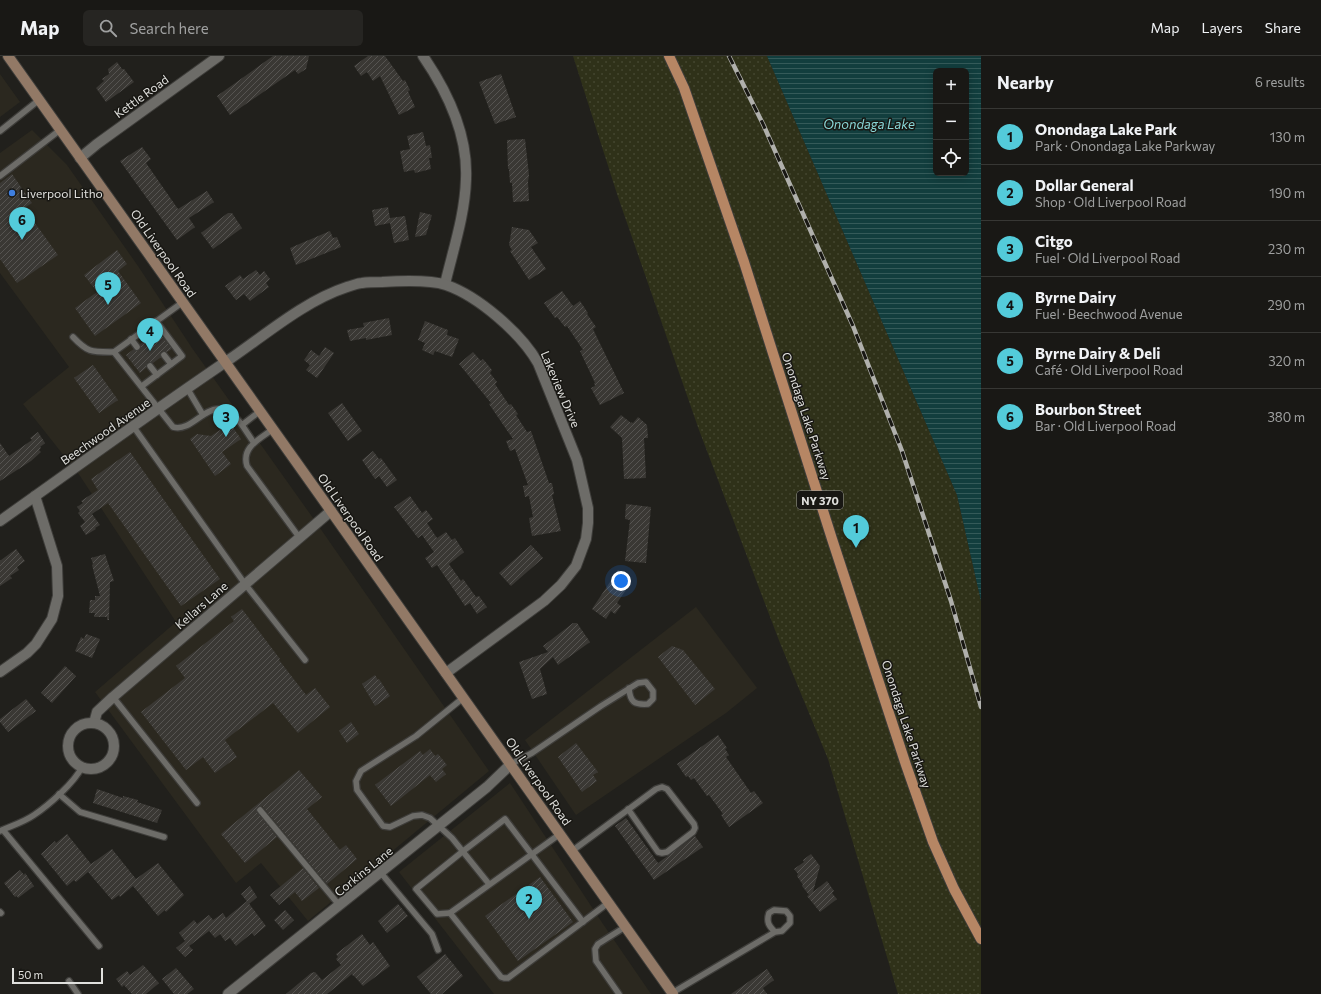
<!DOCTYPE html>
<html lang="en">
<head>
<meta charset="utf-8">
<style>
	body { margin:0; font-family:Commissioner,sans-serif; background:#262522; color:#f1f3f6 }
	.controls { position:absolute; right:12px; top:12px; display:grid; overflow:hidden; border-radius:6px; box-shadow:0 2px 10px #0003 }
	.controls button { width:36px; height:36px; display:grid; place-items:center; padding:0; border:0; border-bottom:1px solid #373734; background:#191815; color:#f1f3f6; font:20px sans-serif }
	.scale { position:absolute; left:12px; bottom:10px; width:91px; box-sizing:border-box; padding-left:4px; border:2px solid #e0e0dd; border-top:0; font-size:11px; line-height:14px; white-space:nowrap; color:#e0e0dd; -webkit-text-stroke:3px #181713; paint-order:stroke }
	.you { position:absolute; left:621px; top:525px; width:14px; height:14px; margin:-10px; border:3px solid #fff; border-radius:50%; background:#1a73e8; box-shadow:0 0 0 6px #1a73e833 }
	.badge { display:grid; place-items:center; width:26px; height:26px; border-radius:50%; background:#53cbda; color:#111; font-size:13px; font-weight:700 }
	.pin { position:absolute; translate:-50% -33px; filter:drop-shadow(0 1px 2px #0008) }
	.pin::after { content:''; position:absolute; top:21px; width:14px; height:12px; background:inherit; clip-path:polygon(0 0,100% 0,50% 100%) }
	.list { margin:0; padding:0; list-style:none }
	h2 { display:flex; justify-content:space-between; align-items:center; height:52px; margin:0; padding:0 16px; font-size:17px }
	h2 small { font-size:13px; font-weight:400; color:#9fa0a0 }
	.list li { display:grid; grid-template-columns:26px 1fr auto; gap:12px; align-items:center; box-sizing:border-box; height:56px; padding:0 16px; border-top:1px solid #373734 }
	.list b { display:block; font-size:15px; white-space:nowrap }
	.list p { margin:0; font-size:13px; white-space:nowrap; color:#9fa0a0 }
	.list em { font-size:13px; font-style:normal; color:#9fa0a0 }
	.icon { flex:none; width:22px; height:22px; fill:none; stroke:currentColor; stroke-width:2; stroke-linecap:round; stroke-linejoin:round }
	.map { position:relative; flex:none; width:981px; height:938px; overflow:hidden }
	header { display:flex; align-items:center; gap:24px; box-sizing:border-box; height:56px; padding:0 20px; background:#191815; border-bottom:1px solid #373734 }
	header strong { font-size:19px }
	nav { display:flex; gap:22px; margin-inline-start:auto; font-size:14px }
	.search { width:280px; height:36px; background:#262522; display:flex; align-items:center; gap:10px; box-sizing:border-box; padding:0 14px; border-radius:6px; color:#9fa0a0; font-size:15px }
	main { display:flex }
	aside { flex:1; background:#191815 }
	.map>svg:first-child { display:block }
</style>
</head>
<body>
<header>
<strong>Map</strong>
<div class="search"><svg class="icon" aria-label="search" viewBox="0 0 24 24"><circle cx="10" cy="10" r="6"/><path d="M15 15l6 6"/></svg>Search here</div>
<nav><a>Map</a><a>Layers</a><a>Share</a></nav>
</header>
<main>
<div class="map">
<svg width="981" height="938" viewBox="0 0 981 938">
	<defs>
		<pattern id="park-dots" width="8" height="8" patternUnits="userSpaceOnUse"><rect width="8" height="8" fill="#2f3119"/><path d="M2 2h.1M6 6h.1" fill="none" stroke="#43452f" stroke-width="1.8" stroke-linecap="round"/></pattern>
		<pattern id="water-rules" width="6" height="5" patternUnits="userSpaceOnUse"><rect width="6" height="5" fill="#123e3e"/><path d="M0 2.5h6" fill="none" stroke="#345a59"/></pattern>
		<pattern id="building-hatch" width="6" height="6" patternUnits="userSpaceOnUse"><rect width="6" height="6" fill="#3a3834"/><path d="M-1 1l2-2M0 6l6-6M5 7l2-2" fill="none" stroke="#565451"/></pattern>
	</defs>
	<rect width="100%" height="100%" fill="#21201c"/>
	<g fill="#2b281f">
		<path d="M 0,18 L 20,46 L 0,61 Z"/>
		<path d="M 32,74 L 67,109 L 138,210 L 192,292 L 313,462 L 489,715 L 308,865 L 261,807 L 236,827 L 95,636 L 176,566 L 80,420 L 23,348 L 69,311 L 0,217 L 0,97 Z"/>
		<path d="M 696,551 L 757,632 L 726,657 L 576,759 L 525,684 Z"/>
		<path d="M 510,727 L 603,868 L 651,938 L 494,938 L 399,816 Z"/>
	</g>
	<path fill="url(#park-dots)" d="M 573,0 L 767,0 L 957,439 L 981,545 L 981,938 L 898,938 L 828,703 L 780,587 L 699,374 L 618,141 Z"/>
	<path fill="url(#water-rules)" fill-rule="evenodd" d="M 767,0 L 981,0 L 981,545 L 957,439 ZM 936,15 L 966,15 L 966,117 L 936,117 Z"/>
	<g fill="url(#building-hatch)">
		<path d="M 273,0 L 309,0 L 306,13 L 298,18 L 295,14 L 230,59 L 217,40 Z"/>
		<path d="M 368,0 L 385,0 L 403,25 L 405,24 L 410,34 L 408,35 L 410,40 L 415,51 L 399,59 L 380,20 L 373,25 L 367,16 L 361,20 L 354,10 Z"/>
		<path d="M 117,6 L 122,13 L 124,13 L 134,26 L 106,46 L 96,32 L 104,25 L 102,23 L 109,18 L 108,13 Z"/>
		<path d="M 501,18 L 516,61 L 495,68 L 479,26 Z"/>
		<path d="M 423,76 L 426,90 L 430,89 L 432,102 L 429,102 L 431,113 L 415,117 L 414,114 L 404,116 L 400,95 L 410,93 L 407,80 Z"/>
		<path d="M 525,83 L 529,119 L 528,126 L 529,145 L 513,146 L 512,127 L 510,127 L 509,113 L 508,113 L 507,84 Z"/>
		<path d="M 142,91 L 151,103 L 146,107 L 178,153 L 207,135 L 214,146 L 189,162 L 195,171 L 177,184 L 120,105 Z"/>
		<path d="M 12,118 L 32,147 L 24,152 L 58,199 L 17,227 L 0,203 L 0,127 Z"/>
		<path d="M 388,151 L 390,162 L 405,160 L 409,184 L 394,187 L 390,167 L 375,170 L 372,154 Z"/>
		<path d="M 420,156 L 432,159 L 426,179 L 415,181 Z"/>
		<path d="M 228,157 L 232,157 L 242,172 L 213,193 L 201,177 Z"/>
		<path d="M 512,171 L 529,174 L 538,187 L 531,191 L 546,213 L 529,224 L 510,195 L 512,194 L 509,189 Z"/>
		<path d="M 330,175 L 333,182 L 337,181 L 341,191 L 296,209 L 290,192 Z"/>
		<path d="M 117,194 L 127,208 L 118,215 L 141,247 L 95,280 L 75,252 L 97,236 L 84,219 Z"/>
		<path d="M 256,214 L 260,219 L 264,215 L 270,223 L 266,227 L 269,231 L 250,245 L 244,238 L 236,244 L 225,230 L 240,219 L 243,223 Z"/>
		<path d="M 562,235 L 573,250 L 580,245 L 588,257 L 587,258 L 596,271 L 593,273 L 624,337 L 600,349 L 591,332 L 595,330 L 594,327 L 595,327 L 580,295 L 583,294 L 567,270 L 565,271 L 557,261 L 555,262 L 544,247 Z"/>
		<path d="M 389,262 L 392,279 L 366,284 L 366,282 L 350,285 L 347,274 L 364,271 L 363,267 Z"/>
		<path d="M 425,265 L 448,274 L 447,279 L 459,283 L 452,301 L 435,295 L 433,299 L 422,294 L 425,287 L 418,284 Z"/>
		<path d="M 158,275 L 172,293 L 167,296 L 165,295 L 162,295 L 160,298 L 161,301 L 153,307 L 148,306 L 146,309 L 146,312 L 140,317 L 126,299 L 134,293 L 137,295 L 140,294 L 141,291 L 140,288 L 147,284 L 150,285 L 153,284 L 154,281 L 153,279 Z"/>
		<path d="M 325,291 L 334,297 L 317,322 L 306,314 L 310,309 L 304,304 L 311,294 L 319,300 Z"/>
		<path d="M 473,296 L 481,305 L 483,303 L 492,314 L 490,317 L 497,326 L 495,328 L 509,349 L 511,348 L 518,358 L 516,359 L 527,376 L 531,375 L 549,427 L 552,427 L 554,438 L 552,439 L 561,475 L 532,480 L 529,462 L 533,461 L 529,440 L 525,441 L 523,430 L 528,429 L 515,393 L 510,395 L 506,385 L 513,383 L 489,348 L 491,347 L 459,308 Z"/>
		<path d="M 93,309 L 118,344 L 99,357 L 74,322 Z"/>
		<path d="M 342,347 L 362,375 L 348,385 L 328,357 Z"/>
		<path d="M 621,359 L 631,367 L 631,366 L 633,367 L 638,361 L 647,369 L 648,382 L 644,382 L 646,422 L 624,423 L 622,382 L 610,371 Z"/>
		<path d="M 230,367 L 241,383 L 222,396 L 231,408 L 215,420 L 190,383 L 197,378 L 211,380 Z"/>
		<path d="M 38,376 L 45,387 L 40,391 L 41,392 L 39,394 L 41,396 L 31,405 L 0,425 L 0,387 L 9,400 L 32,384 L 30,382 Z"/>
		<path d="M 373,395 L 379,403 L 381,402 L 397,424 L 387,431 L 379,420 L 375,423 L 362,404 Z"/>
		<path d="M 130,396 L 220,523 L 181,550 L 108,447 L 92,458 L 100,469 L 95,472 L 96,473 L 86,479 L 80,470 L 85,466 L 78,457 L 80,455 L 77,451 L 83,447 L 81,445 L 98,434 L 91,423 Z"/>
		<path d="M 410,440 L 422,457 L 426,454 L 433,463 L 427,467 L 437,482 L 446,476 L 452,484 L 455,482 L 464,496 L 449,508 L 461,525 L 463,523 L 476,541 L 479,540 L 487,551 L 477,558 L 470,547 L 465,550 L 437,509 L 432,512 L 425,502 L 434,496 L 422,479 L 418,482 L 394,451 Z"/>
		<path d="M 626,448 L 651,451 L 646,507 L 625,505 L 630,464 L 625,463 Z"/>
		<path d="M 531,489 L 543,502 L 511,530 L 499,517 Z"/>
		<path d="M 16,493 L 25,505 L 17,511 L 19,514 L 10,520 L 12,522 L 0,530 L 0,504 L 1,504 Z"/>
		<path d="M 105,498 L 114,525 L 110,526 L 109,564 L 107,564 L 107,561 L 94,561 L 95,557 L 89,557 L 90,544 L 95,544 L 95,540 L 100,540 L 92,509 L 93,508 L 91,502 Z"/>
		<path d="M 618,514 L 627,519 L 623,524 L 630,528 L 617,547 L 621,550 L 615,558 L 611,555 L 606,563 L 592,553 Z"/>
		<path d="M 242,553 L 280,603 L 279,604 L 306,639 L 315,632 L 330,651 L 298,677 L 273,647 L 225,684 L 237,701 L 215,717 L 203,701 L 186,714 L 141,656 L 185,622 L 176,610 L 234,565 L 231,561 Z"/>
		<path d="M 573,567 L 577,567 L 590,586 L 558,609 L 553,601 L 540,613 L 547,638 L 532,643 L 519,606 L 548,596 L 543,590 Z"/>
		<path d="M 86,578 L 100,583 L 92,602 L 75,595 L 81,581 L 84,583 Z"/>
		<path d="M 672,590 L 683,594 L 715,633 L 695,649 L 658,601 Z"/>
		<path d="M 65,610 L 76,620 L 52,647 L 41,637 Z"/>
		<path d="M 375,619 L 378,624 L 379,623 L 390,640 L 375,650 L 362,628 Z"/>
		<path d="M 26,643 L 36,655 L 8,676 L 0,666 L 0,663 Z"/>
		<path d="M 351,666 L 359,678 L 347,687 L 339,675 Z"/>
		<path d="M 718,679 L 727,692 L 725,693 L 729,699 L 726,701 L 751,737 L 754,735 L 763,747 L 729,771 L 721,759 L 723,758 L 709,739 L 707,740 L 694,722 L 691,724 L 688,720 L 686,721 L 677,708 Z"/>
		<path d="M 576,687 L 598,716 L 593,719 L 597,725 L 582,736 L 558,701 Z"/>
		<path d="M 430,693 L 435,700 L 438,698 L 447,709 L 442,713 L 446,718 L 436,726 L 430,719 L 391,750 L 375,729 L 420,695 L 423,699 Z"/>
		<path d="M 299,714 L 322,741 L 307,753 L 340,794 L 346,789 L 357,803 L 327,828 L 262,750 L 257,751 L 257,756 L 277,781 L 245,807 L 221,778 Z"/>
		<path d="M 97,733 L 123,742 L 123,740 L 138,744 L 137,746 L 162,754 L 157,767 L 93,747 Z"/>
		<path d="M 626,762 L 658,807 L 695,780 L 703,791 L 654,824 L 615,770 Z"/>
		<path d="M 67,778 L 91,808 L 112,793 L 136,823 L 158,807 L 184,839 L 166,856 L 165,854 L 158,860 L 133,830 L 120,841 L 119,839 L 112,844 L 88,816 L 76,826 L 74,824 L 67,830 L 41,798 L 55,785 L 56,787 Z"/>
		<path d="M 811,798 L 820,810 L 813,836 L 827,825 L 834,835 L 832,837 L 837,843 L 820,856 L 807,840 L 809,839 L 802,830 L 803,829 L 797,820 L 798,818 L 794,813 L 804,806 L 803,804 Z"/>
		<path d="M 303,812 L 319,832 L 302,845 L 295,836 L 279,849 L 270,839 Z"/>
		<path d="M 20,814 L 24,819 L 25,817 L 34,830 L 18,842 L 17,840 L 15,841 L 4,827 Z"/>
		<path d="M 540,821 L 573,866 L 518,905 L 485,860 Z"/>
		<path d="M 250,830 L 257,841 L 249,848 L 241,838 Z"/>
		<path d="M 247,845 L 266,870 L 254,880 L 252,877 L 236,890 L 230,882 L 225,885 L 220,878 L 215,882 L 209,875 L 189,890 L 193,894 L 185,901 L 176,892 L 185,885 L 179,877 L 194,864 L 197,868 L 209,859 L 213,864 L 223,857 L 226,862 Z"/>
		<path d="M 398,848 L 408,860 L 387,877 L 378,865 Z"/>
		<path d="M 285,854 L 294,864 L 283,874 L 274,864 Z"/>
		<path d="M 362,878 L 370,889 L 373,886 L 390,910 L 363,930 L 354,920 L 353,920 L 352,918 L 327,938 L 286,938 L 311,917 L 315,916 L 322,924 L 341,909 L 336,903 L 338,901 L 336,898 Z"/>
		<path d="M 445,898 L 463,920 L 442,938 L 431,938 L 417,921 Z"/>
		<path d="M 143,909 L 146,912 L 159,927 L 146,938 L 132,938 L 124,929 L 122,931 L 116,923 L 127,915 L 130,919 Z"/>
		<path d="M 176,912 L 194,933 L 187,938 L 174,938 L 162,923 Z"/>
		<path d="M 767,913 L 774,924 L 763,932 L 767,938 L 731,938 Z"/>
	</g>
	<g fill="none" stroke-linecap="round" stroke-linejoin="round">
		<g stroke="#3e3d3a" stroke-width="8">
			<g id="lane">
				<path d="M 0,75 L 39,44"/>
				<path d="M 0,120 L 60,74"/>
				<path d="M 183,246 L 114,296 L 173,371 C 197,378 213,328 242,369 L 260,355"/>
				<path d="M 145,273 L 150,281"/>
				<path d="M 73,281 C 88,297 92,296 114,296"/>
				<path d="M 131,283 L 137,291"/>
				<path d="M 164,299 L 171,308"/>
				<path d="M 150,310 L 157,319"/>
				<path d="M 142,330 L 182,300 L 156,265"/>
				<path d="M 187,332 L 203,359"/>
				<path d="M 242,369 L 254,387"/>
				<path d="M 133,370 L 245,528 L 305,604"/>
				<path d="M 273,373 C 260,383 241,391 247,410 L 299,481"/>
				<path d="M 113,641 L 197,747"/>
				<path d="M 463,642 L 416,680 L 361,715 L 356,725 L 357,734 L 383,770 L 390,771 L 413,760 L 422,759 L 430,762 L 452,782 L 489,828"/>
				<path d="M 511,708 L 532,697 L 601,650 L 638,627 L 646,626 L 653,635 L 653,643 L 648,648 C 634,649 630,646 629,632"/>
				<path d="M 59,738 L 80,756 L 164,781"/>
				<path d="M 260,754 L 340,850"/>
				<path d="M 3,774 L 99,890"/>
				<path d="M 0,775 C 11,770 24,766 34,759 C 49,749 74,727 82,711"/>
				<path d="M 560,778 L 450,857 L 501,921 L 504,922 L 508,922 L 608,847"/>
				<path d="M 572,795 L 656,733 L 662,731 L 667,733 L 694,768 L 695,772 L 693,776 L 667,796 L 662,797 L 658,796 L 628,753"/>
				<path d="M 381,817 L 432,878 L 438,894"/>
				<path d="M 0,856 L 1,857"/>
				<path d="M 450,857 L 437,858 L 416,833 L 462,796 L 505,763 L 583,866"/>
				<path d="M 69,925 L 78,938"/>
				<path d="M 672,937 L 775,876 L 782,875 L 790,867 L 790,860 L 786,855 L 774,854 L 769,857 C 766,866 769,870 775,876"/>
				<path d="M 619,938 L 596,905 L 595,893 L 598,888 L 625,871"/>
			</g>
		</g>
		<g stroke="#3e3d3a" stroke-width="12">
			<g id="street">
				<path d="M 423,0 C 447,35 468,79 466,123 C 465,159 453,194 445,228"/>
				<path d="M 80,102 L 97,88 L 219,0"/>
				<path d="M 0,465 C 75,412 150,357 227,305 C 264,280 304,245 347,231 C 352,230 357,227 362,227 C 368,226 375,226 382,226 C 398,225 431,224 446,229 C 478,240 521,277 538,307 L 577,404 L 588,452 L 588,467 L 586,483 L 576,510 L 561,529 L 544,545 L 446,617"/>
				<path d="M 0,616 L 27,597 L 36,588 L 52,563 L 58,540 L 57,510 L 35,440"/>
				<path d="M 94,667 L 97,656 L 113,641 L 331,455"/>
				<circle cx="91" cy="690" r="23"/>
				<path d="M 228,938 L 487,731 L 511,708"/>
			</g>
		</g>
		<g stroke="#3e3d3a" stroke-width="12">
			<path id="secondary" d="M 8,0 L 331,455 L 673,938"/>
		</g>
		<g stroke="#3e3d3a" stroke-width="12">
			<path id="primary" d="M 669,0 L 684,32 L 744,206 L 832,483 L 906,709 L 933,786 L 954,833 L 981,883"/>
		</g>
		<use href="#lane" stroke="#6d6c68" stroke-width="5.5"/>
		<use href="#street" stroke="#6d6c68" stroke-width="10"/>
		<use href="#secondary" stroke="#927966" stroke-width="10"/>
		<use href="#primary" stroke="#b68664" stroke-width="10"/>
		<g stroke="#b0b0ac" stroke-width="4.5">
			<path id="rail" d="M 729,0 L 763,68 L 853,270 L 902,395 L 951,545 L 981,651"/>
		</g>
		<use href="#rail" stroke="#181713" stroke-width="3" stroke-dasharray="9" stroke-linecap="butt"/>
	</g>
	<circle fill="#3f7fe0" stroke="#181713" stroke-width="1.5" cx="12" cy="137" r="4"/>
	<g text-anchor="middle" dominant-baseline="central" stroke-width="3" stroke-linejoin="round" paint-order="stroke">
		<rect fill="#181713" stroke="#a4a4a0" stroke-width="1" x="797" y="435" width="46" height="18" rx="3"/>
		<g font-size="11" font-weight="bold" fill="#e0e0dd">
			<text x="820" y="444">NY 370</text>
		</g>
		<g font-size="12" fill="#e0e0dd" stroke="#181713">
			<text transform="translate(141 40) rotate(-36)">Kettle Road</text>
			<text transform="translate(164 197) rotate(55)">Old Liverpool Road</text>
			<text transform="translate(561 333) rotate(67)">Lakeview Drive</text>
			<text transform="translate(807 360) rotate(72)">Onondaga Lake Parkway</text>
			<text transform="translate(105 375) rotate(-35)">Beechwood Avenue</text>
			<text transform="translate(351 461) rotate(55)">Old Liverpool Road</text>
			<text transform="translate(201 549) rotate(-41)">Kellars Lane</text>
			<text transform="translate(907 668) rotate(72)">Onondaga Lake Parkway</text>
			<text transform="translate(539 725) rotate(55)">Old Liverpool Road</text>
			<text transform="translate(363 815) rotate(-39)">Corkins Lane</text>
		</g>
		<g font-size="12" fill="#e0e0dd" stroke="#181713" text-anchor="start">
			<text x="20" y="137">Liverpool Litho</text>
		</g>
		<g font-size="13" font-style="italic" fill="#88d6d6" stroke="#181713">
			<text x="869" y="68">Onondaga Lake</text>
		</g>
	</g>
</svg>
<div class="controls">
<button>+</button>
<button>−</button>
<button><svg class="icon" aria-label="locate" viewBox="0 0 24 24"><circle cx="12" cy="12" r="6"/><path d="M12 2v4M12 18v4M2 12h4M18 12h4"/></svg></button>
</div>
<div class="scale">50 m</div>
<div class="you"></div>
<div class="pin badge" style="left:856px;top:492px">1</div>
<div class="pin badge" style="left:529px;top:863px">2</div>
<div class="pin badge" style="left:226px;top:381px">3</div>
<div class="pin badge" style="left:150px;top:295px">4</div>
<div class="pin badge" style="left:108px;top:249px">5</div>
<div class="pin badge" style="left:22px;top:184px">6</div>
</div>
<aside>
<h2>Nearby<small>6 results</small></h2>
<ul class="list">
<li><span class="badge">1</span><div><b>Onondaga Lake Park</b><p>Park · Onondaga Lake Parkway</p></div><em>130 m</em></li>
<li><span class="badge">2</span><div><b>Dollar General</b><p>Shop · Old Liverpool Road</p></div><em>190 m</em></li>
<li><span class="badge">3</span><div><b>Citgo</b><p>Fuel · Old Liverpool Road</p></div><em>230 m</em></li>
<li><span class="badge">4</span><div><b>Byrne Dairy</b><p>Fuel · Beechwood Avenue</p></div><em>290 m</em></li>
<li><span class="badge">5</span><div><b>Byrne Dairy &amp; Deli</b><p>Café · Old Liverpool Road</p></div><em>320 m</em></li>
<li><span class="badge">6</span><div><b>Bourbon Street</b><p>Bar · Old Liverpool Road</p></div><em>380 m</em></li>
</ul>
</aside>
</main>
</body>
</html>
